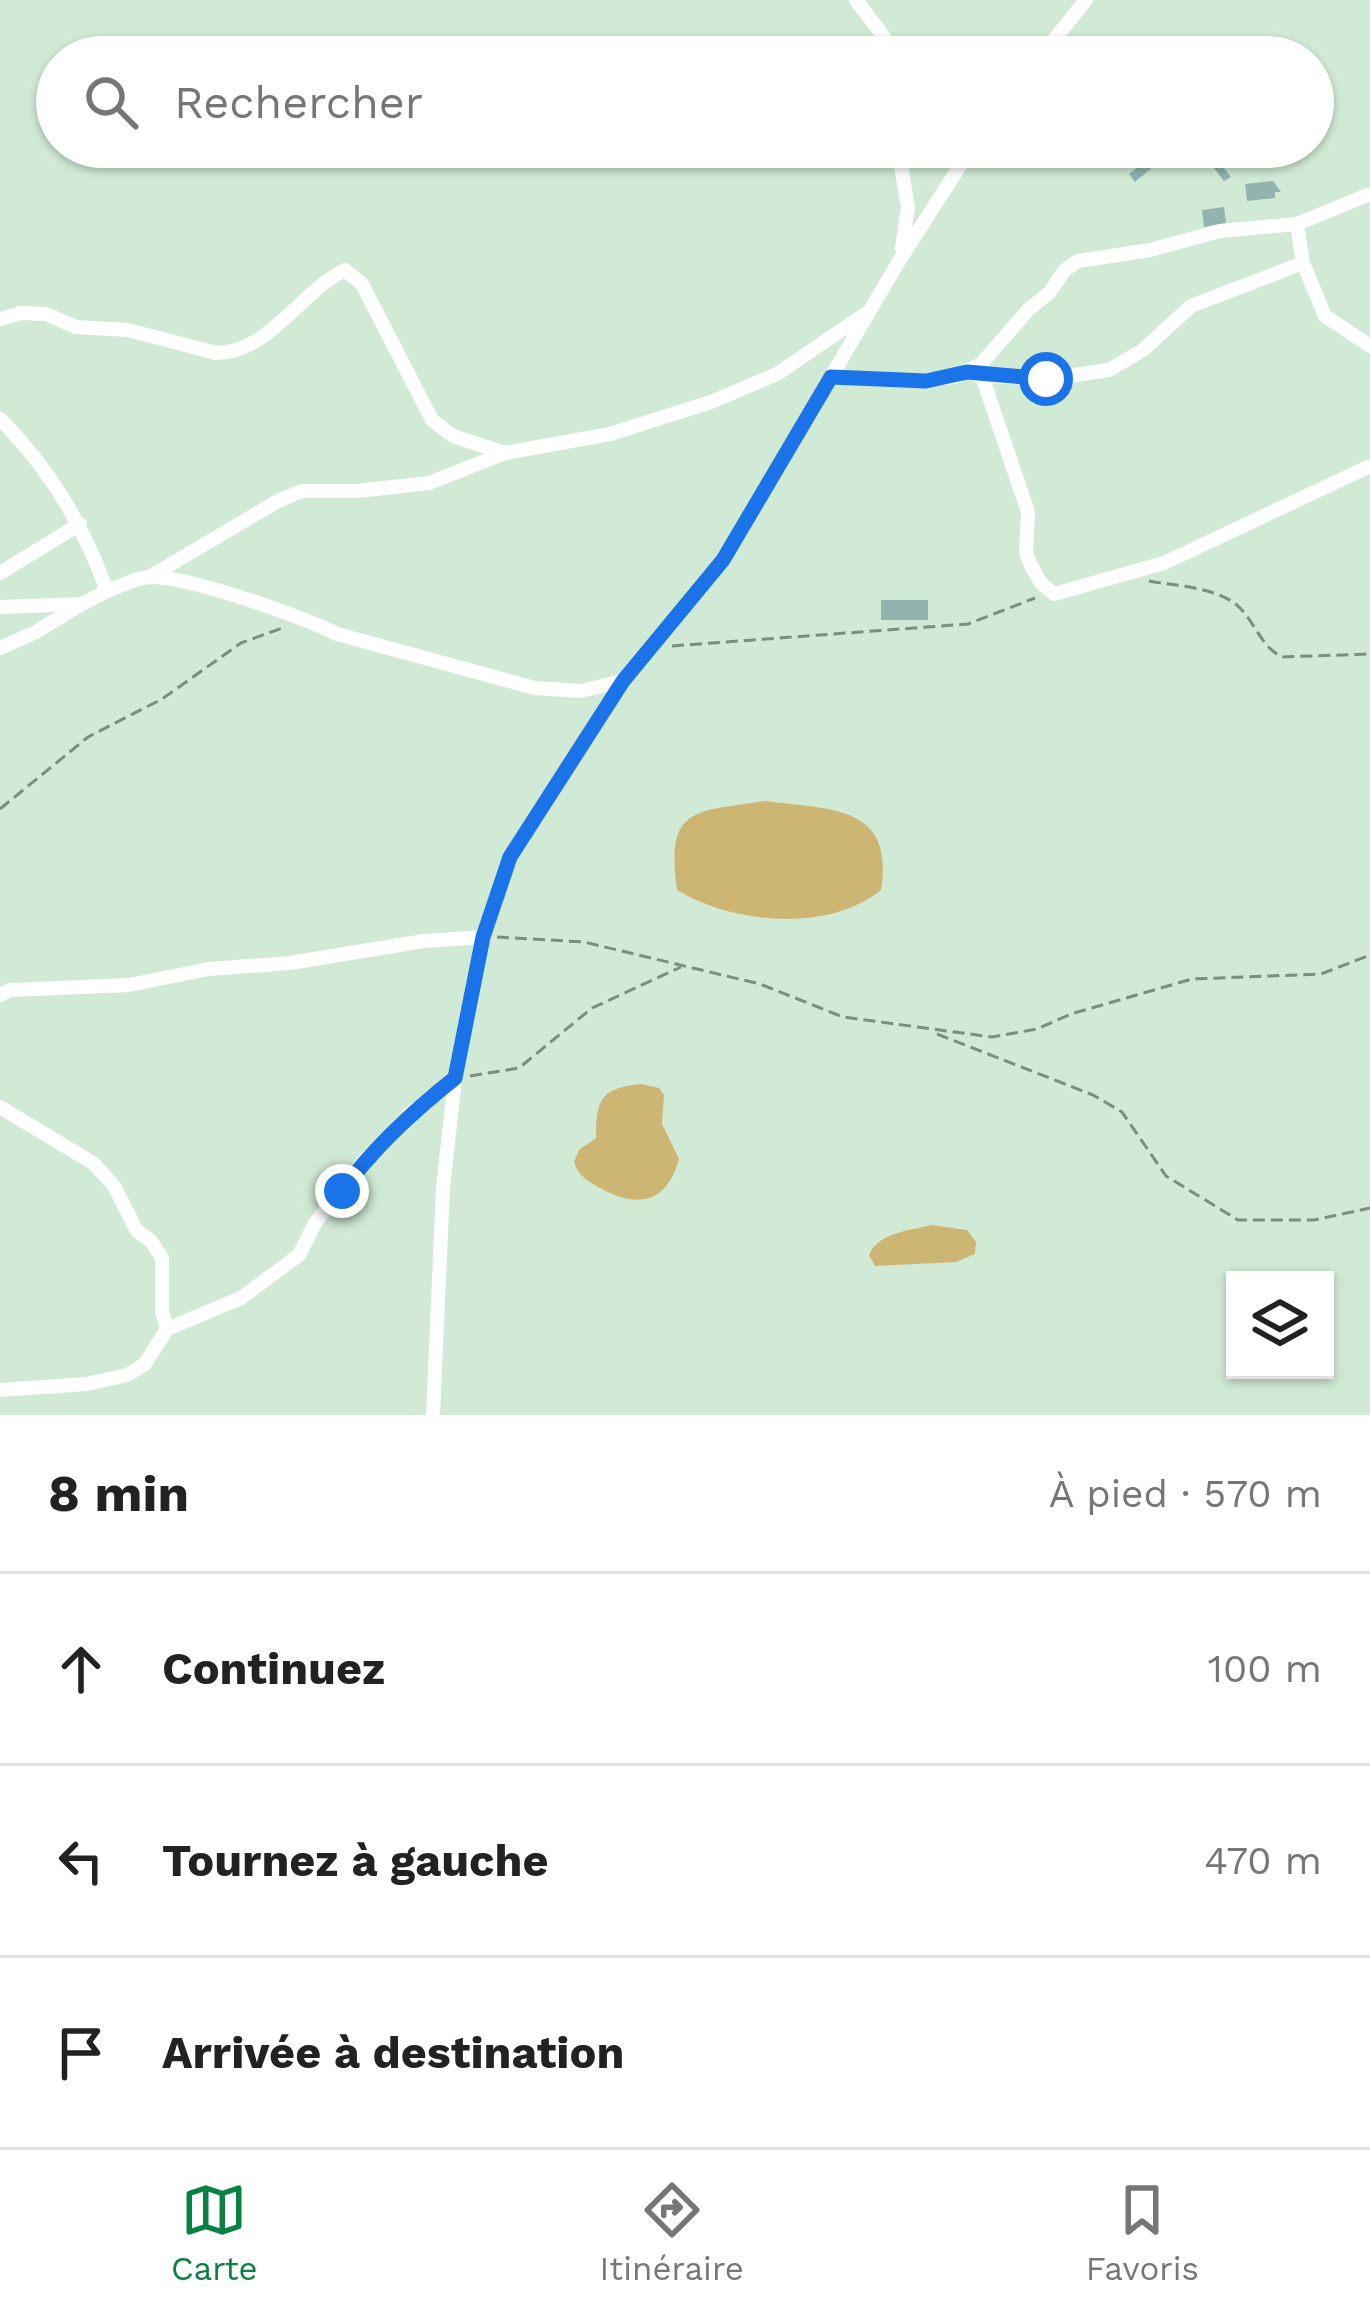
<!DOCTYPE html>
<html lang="fr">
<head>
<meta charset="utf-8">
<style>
	body { margin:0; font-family:"Work Sans",sans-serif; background:#f6f6f6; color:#222 }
	.controls { position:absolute; right:36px; bottom:36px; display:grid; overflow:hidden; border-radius:0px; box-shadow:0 3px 9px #0004 }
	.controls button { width:108px; height:108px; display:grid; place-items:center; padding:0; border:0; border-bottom:3px solid #e0e0e0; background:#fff; color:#222; font:60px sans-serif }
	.stop { position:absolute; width:36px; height:36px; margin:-27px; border:9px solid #1a73e8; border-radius:50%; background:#fff }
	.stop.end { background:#1a73e8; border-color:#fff; box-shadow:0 3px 12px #0008 }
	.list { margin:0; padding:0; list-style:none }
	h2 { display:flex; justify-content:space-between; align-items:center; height:156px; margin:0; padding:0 48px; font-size:51px }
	h2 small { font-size:39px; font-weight:400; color:#767676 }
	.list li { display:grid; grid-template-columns:78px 1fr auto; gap:36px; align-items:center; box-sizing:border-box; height:192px; padding:0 48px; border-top:3px solid #e0e0e0 }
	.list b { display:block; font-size:45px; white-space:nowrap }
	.list em { font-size:39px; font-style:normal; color:#767676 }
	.icon { flex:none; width:66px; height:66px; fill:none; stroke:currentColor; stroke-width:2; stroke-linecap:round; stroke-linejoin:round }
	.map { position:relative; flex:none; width:1370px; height:1415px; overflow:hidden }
	.search { position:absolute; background:#fff; box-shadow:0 3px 9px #0004; left:36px; right:36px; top:36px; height:132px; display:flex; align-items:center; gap:30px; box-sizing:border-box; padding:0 42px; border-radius:66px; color:#767676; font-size:45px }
	.sheet { height:732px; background:#fff }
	nav { display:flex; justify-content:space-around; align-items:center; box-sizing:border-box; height:168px; border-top:3px solid #e0e0e0; background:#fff; font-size:33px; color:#767676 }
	nav a { display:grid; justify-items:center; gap:6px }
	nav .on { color:#0b8043 }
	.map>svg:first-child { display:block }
</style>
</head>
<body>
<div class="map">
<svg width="1370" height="1415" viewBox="0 0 1370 1415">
	<rect width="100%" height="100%" fill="#d1ead5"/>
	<g fill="#cdb574">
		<path d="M 766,801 C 830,810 895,804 881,890 C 828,933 733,924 677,890 C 665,805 696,812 766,801 Z"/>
		<path d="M 641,1084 L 659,1088 L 664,1095 L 662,1124 L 679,1159 C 667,1202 639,1209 602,1189 C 588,1181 579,1177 574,1162 L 579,1150 L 596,1138 C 596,1099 601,1088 641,1084 Z"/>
		<path d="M 931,1225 L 967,1230 L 976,1242 L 975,1254 L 956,1262 L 875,1266 L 869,1255 C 879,1232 909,1231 931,1225 Z"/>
	</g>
	<g fill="#92b4ae">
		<path d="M 1216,158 L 1231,177 L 1224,181 L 1210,163 Z"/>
		<path d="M 1148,159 L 1154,166 L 1135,182 L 1129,174 Z"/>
		<path d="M 1273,181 L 1281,192 L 1275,192 L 1275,198 L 1247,201 L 1245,184 Z"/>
		<path d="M 1224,207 L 1226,223 L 1204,227 L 1202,210 Z"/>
		<rect x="881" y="600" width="47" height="20"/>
	</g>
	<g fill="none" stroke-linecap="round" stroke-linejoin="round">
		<g stroke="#7b8d7f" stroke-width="3" stroke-dasharray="12 6" stroke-linecap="butt">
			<path d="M 1149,581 C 1176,586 1218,587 1239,607 C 1255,622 1261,647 1282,657 L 1370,654"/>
			<path d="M 672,646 L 968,624 L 1035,598"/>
			<path d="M 0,809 L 88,737 L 162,699 L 241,643 L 285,627"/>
			<path d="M 497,937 L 584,942 L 760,984 L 843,1017 L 992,1037 L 1037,1029 L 1071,1014 L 1192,979 L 1321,974 L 1370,955"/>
			<path d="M 937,1034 L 1093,1095 L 1122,1112 L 1166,1176 L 1238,1220 L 1314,1220 L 1370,1208"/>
			<path d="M 470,1076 L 519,1068 L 592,1008 L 681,967"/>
		</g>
		<g stroke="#fff" stroke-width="14">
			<path d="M 856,0 L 899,57"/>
			<path d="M 1040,57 L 1086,0"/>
			<path d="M 1297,224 L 1303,263"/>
			<path d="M 902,248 L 908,207 L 901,166 L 907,147"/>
			<path d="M 0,319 L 21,313 L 46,314 L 76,327 L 128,330 L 216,353 C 269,353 301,291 345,270 L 362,284 L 432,420 L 453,436 L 505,453"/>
			<path d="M 977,375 L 1046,379 L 1109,370 L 1143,350 L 1191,306 L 1303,263 L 1325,316 L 1370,346"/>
			<path d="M 982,376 L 1028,512 L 1026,552 L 1030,564 L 1041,583 L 1054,594 L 1164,563 L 1370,466"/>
			<path d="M 831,377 L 913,381 L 954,377 L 981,364 L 1028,310 L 1049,293 L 1065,270 L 1078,261 L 1150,250 L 1220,231 L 1297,224 L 1370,194"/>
			<path d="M 0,419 C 50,469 84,526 107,591 C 121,586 139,576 153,577 C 193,578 301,616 337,634 L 535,688 L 581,691 L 623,681"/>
			<path d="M 0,573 L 80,524"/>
			<path d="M 151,576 L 278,501 L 302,491 L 357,491 L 429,483 L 505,453 L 610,434 L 711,402 L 777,374 L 865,314"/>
			<path d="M 0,607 L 82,604 L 107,591"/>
			<path d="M 0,648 L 36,632 L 80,605"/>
			<path d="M 0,995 L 10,990 L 129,985 L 209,969 L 290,963 L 424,941 L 483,937"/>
			<path d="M 0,1107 L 93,1163 L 114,1186 L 137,1231 L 151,1241 L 162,1258 L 162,1311 L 167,1329"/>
			<path d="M 0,1390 L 87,1384 L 127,1375 L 145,1364 L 167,1329 L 241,1298 L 299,1255 L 315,1223 L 363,1162 L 409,1114 L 455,1079"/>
			<path d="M 433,1415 L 443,1188 L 455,1079 L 483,937 L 510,857 L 623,681 L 723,561 L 899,261 L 972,147"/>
		</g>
	</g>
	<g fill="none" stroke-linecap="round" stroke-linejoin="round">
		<path stroke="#1a73e8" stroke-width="15" d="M 342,1191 C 374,1147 412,1112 455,1078 L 483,937 L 510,857 L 623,681 L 723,560 L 831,377 L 926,381 L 967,372 L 1046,379"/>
	</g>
</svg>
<div class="controls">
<button><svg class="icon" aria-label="layers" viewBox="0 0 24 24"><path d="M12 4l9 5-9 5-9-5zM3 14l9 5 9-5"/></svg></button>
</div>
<div class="stop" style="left:1046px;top:379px"></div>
<div class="stop end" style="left:342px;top:1191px"></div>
<div class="search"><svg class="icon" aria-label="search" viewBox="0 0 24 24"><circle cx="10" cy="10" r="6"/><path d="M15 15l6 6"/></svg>Rechercher</div>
</div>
<section class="sheet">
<h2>8 min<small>À pied · 570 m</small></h2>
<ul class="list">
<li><svg class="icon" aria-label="ahead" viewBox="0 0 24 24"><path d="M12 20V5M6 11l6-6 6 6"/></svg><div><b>Continuez</b></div><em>100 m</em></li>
<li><svg class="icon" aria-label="left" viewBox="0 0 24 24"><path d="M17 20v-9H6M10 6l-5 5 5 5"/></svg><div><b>Tournez à gauche</b></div><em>470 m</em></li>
<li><svg class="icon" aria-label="arrive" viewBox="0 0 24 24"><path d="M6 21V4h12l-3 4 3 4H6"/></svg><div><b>Arrivée à destination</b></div></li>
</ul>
</section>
<nav>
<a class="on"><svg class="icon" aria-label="map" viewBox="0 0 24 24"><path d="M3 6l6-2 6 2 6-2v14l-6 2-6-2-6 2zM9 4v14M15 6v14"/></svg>Carte</a>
<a><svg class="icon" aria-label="directions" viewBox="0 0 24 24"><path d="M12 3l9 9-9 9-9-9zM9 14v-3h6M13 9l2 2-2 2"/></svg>Itinéraire</a>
<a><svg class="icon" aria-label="saved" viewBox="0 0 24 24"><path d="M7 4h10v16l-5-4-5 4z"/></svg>Favoris</a>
</nav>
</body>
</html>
